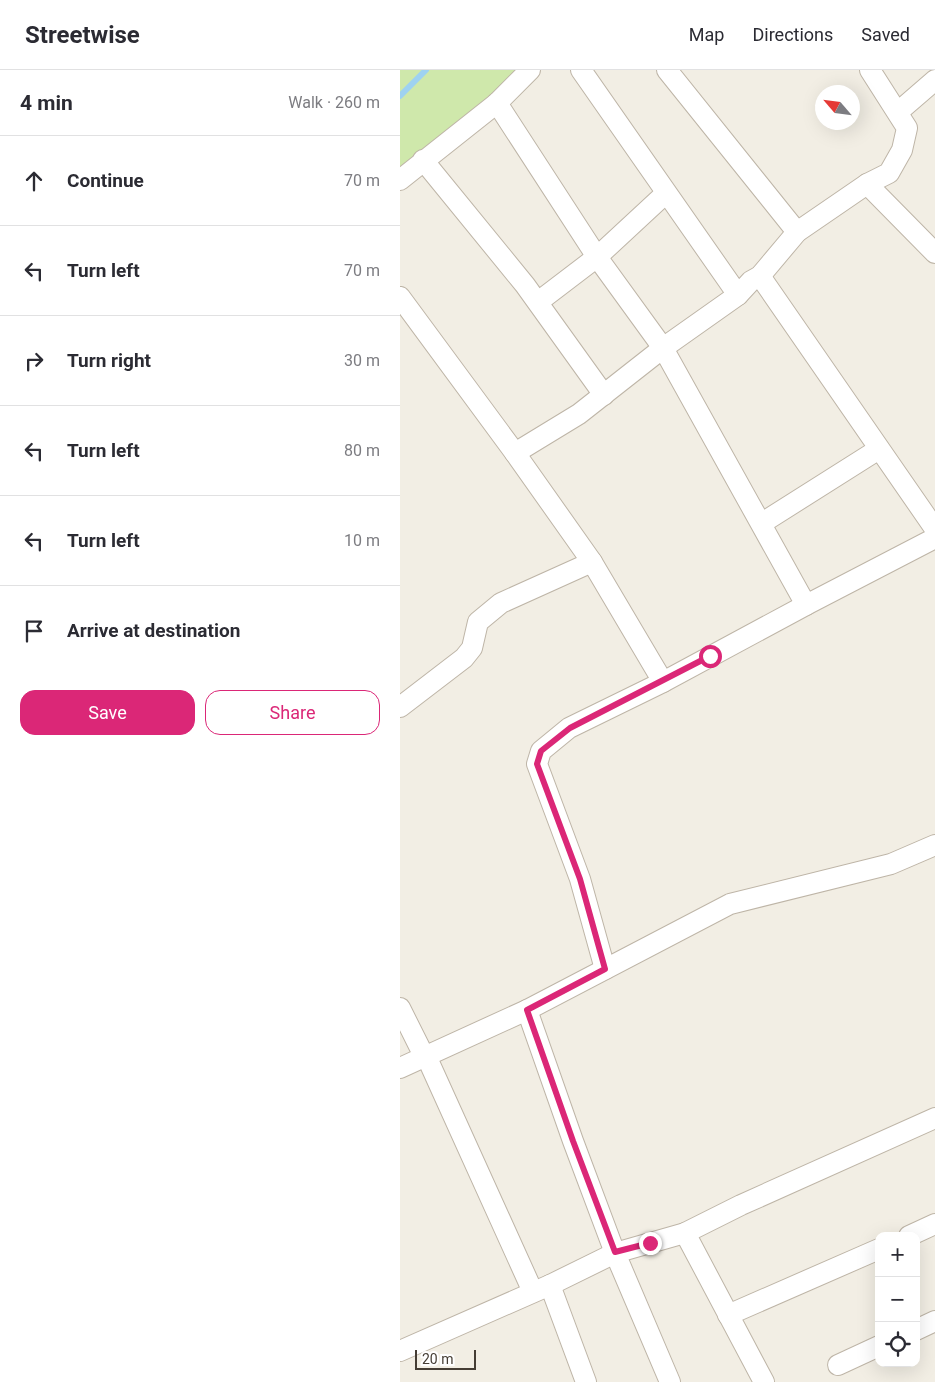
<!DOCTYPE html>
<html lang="en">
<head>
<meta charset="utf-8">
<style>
	body { margin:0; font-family:Roboto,sans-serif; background:#f7f7f7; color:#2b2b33 }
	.controls { position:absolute; right:15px; bottom:15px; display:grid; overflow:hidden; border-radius:10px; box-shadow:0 5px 20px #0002 }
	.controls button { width:45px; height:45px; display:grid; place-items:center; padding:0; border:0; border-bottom:1px solid #e1e1e2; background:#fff; color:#2b2b33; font:25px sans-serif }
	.compass { position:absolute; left:415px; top:15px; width:45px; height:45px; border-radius:50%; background:#fff; box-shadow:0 5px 20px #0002; rotate:298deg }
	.scale { position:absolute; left:15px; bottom:12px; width:61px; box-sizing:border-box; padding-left:5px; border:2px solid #453d34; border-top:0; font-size:14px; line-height:18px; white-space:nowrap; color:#453d34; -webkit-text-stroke:4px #fff; paint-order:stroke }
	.stop { position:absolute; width:15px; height:15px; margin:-11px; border:4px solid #db2777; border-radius:50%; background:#fff }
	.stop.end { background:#db2777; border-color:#fff; box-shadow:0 1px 5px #0008 }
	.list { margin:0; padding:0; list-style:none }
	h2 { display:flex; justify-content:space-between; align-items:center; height:65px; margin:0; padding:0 20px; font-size:21px }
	h2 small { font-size:16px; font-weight:400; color:#7c7c81 }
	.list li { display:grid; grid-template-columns:32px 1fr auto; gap:15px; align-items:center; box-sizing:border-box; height:90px; padding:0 20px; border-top:1px solid #e1e1e2 }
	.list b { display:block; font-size:19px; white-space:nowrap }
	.list em { font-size:16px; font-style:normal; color:#7c7c81 }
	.actions { display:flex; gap:10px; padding:15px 20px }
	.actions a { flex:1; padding:11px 0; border:1px solid #db2777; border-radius:15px; text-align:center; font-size:18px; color:#db2777 }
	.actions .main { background:#db2777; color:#fff }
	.icon { flex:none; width:28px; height:28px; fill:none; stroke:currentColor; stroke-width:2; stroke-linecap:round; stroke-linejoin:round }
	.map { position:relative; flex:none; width:535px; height:1312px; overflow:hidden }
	header { display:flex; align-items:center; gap:30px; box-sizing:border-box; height:70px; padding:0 25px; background:#fff; border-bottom:1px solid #e1e1e2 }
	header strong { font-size:24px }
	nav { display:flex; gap:28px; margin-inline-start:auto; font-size:18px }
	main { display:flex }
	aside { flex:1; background:#fff }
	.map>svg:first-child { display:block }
</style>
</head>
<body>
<header>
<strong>Streetwise</strong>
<nav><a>Map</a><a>Directions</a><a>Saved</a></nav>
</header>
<main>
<aside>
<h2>4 min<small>Walk · 260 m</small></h2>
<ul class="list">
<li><svg class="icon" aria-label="ahead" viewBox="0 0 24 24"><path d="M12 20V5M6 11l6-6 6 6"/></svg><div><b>Continue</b></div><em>70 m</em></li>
<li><svg class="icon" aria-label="left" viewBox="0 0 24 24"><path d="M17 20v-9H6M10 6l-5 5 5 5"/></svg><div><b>Turn left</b></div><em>70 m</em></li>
<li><svg class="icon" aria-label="right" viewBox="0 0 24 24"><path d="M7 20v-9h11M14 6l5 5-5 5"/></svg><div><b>Turn right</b></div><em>30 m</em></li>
<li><svg class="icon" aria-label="left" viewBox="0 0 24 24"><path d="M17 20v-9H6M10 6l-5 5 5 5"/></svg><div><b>Turn left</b></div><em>80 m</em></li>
<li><svg class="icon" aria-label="left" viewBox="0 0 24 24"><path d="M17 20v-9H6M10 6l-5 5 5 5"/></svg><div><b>Turn left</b></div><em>10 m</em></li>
<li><svg class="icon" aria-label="arrive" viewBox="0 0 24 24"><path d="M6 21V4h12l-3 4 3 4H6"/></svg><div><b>Arrive at destination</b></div></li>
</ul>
<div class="actions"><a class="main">Save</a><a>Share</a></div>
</aside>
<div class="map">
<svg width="535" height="1312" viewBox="0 0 535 1312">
	<rect width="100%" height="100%" fill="#f2eee4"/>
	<path fill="#cfe8ab" d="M 0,0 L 129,0 L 0,98 Z"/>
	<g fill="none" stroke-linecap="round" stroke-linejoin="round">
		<path stroke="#9ed2f1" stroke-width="6" d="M 0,26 L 26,0"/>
		<g stroke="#beb5a7" stroke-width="22">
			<g id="street">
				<path d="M 181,0 L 338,225"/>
				<path d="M 267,0 L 397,162"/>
				<path d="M 97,33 L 197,187 L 263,278 L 406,535 L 535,468"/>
				<path d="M 498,42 L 535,10"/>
				<path d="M 23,90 L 125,215 L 204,325"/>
				<path d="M 0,110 L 97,33 L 130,0"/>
				<path d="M 467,114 L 535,183"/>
				<path d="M 360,206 L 535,459"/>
				<path d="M 0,227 L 115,383 L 192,492 L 263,612"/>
				<path d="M 138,232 L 197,187 L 265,124"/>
				<path d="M 115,383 L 179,344 L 263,278 L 338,225 L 351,211 L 360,206 L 397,162 L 467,114 L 489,103 L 502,80 L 507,58 L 470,0"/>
				<path d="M 362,453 L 479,379"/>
				<path d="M 0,637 L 64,588 L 72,578 L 78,552 L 101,533 L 192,492"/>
				<path d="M 205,899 L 180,809 L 137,694 L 141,681 L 169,658 L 263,612 L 406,535"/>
				<path d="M 0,938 L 24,986 L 22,987 L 28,990 L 133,1222"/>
				<path d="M 127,940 L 173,1071 L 215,1183 L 270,1312"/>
				<path d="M 0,998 L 127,940 L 330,834 L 491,794 L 535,775"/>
				<path d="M 285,1163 L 364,1312"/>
				<path d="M 509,1166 L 535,1154"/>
				<path d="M 150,1215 L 186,1312"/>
				<path d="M 328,1245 L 479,1179"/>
				<path d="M 516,1260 L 535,1251"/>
				<path d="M 0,1281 L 150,1215 L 215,1183 L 285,1163 L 341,1135 L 535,1048"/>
				<path d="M 438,1295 L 479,1276"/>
			</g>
		</g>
		<use href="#street" stroke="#fff" stroke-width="20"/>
	</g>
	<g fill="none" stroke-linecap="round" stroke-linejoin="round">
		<path stroke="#db2777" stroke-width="6" d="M 250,1173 L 215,1182 L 173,1071 L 127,940 L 205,899 L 180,809 L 137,694 L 141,681 L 170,658 L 310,586"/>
	</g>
</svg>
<div class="controls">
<button>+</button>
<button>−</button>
<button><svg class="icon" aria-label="locate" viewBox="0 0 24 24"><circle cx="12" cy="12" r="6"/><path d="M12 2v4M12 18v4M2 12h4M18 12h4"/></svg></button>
</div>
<svg class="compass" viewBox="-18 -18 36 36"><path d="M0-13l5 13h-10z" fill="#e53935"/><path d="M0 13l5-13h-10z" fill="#7c7c81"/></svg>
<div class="scale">20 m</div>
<div class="stop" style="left:310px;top:586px"></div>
<div class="stop end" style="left:250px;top:1173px"></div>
</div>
</main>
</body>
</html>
